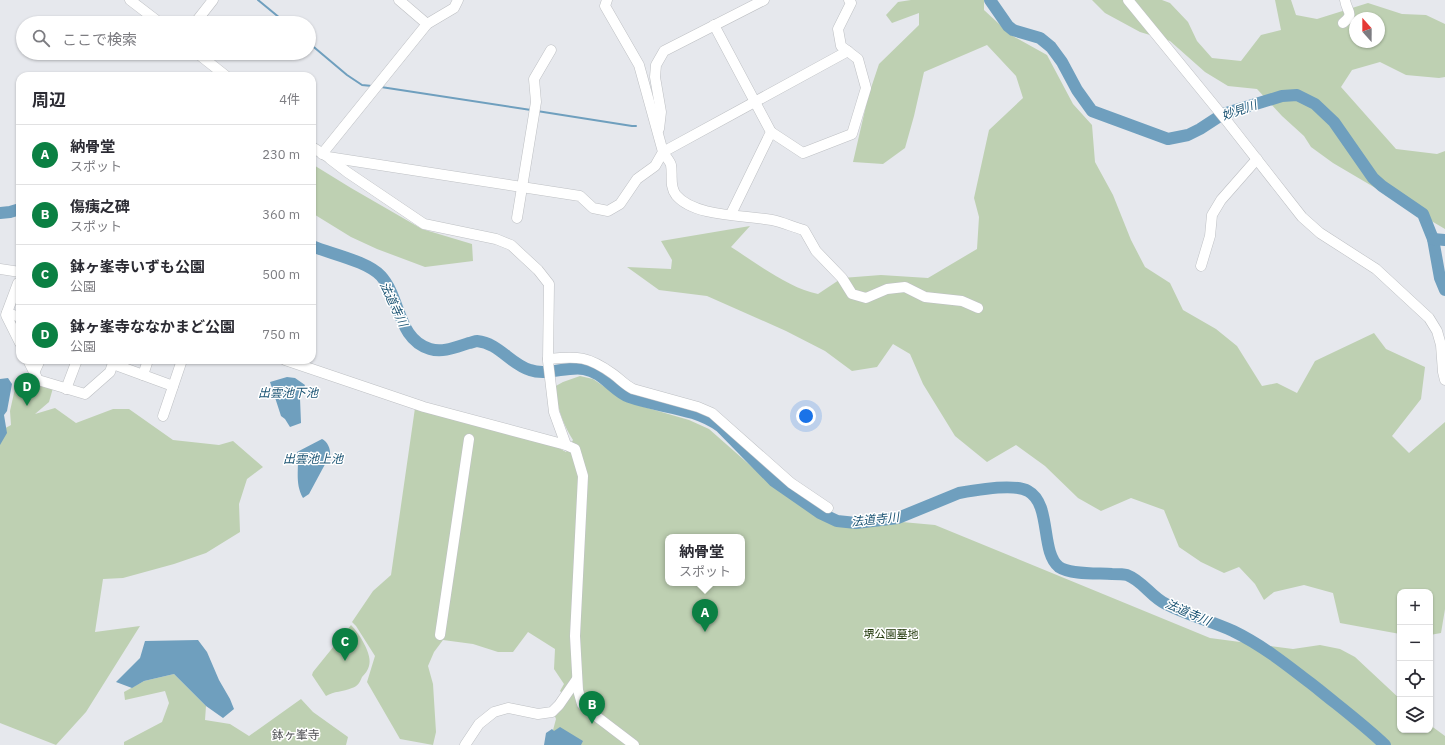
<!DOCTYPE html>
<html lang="ja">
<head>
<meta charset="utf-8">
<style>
	body { margin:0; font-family:"IBM Plex Sans","Noto Sans JP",sans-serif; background:#f2f2f3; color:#2b2b33 }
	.controls { position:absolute; right:12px; bottom:12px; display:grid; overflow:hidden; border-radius:8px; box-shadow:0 1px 3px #0004 }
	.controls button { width:36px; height:36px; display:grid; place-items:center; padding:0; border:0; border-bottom:1px solid #e1e1e2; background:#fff; color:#2b2b33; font:20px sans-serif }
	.compass { position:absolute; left:1349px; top:12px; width:36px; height:36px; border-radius:50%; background:#fff; box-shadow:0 1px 3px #0004; rotate:339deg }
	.you { position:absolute; left:806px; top:416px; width:14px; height:14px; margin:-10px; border:3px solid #fff; border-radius:50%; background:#1a73e8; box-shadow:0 0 0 6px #1a73e833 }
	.badge { display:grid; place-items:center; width:26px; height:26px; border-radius:50%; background:#0b8043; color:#fff; font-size:13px; font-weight:700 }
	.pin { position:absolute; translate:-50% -33px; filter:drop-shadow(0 1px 2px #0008) }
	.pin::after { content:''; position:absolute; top:21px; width:14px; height:12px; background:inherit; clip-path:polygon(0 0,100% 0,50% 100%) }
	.popup { position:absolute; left:665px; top:534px; width:80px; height:52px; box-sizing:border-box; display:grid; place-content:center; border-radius:8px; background:#fff; filter:drop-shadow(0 1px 3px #0005); font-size:13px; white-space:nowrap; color:#7c7c81 }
	.popup b { font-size:15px; color:#2b2b33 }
	.popup::after { content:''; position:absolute; left:50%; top:100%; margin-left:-8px; border:8px solid transparent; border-top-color:#fff }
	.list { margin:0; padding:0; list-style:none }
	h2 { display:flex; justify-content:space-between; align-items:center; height:52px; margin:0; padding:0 16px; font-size:17px }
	h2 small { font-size:13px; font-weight:400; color:#7c7c81 }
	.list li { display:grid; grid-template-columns:26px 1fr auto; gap:12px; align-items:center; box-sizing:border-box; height:60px; padding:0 16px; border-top:1px solid #e1e1e2 }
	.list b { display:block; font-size:15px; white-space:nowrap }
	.list p { margin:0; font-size:13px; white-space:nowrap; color:#7c7c81 }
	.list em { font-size:13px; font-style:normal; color:#7c7c81 }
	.icon { flex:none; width:22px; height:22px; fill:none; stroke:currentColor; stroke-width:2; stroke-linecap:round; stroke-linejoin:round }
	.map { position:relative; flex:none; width:1445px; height:745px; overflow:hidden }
	.search { position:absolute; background:#fff; box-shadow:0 1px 3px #0004; left:16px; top:16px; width:300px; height:44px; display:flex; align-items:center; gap:10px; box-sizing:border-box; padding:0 14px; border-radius:22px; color:#7c7c81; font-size:15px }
	.panel { position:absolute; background:#fff; box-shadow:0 1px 3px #0004; left:16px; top:72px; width:300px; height:292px; border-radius:12px }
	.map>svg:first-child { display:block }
</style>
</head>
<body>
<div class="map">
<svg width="1445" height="745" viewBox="0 0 1445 745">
	<rect width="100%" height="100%" fill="#e6e8ed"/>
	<g fill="#bed0b2" fill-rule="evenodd">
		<path d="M 911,0 L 984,0 L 984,10 L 1011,35 L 1047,55 L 1073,104 L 1092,125 L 1095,162 L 1113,195 L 1131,240 L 1145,267 L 1170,283 L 1183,310 L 1216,329 L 1237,346 L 1262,386 L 1277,383 L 1297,393 L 1315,361 L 1374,333 L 1386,349 L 1425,367 L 1421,399 L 1392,436 L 1409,453 L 1445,422 L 1445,609 L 1441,633 L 1430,635 L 1430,592 L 1400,592 L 1400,634 L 1340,623 L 1333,593 L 1304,585 L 1274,592 L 1264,600 L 1255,584 L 1239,567 L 1224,573 L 1201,562 L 1179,547 L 1164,510 L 1131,498 L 1101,511 L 1078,498 L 1045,466 L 1016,445 L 987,462 L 955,436 L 923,384 L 910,354 L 893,344 L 877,367 L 852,371 L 825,351 L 786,331 L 707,296 L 659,290 L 627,267 L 671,269 L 672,260 L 661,241 L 750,226 L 731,247 C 756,263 789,288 818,294 L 842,278 L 881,275 L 928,278 L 977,249 L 979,217 L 974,198 L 989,130 L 1023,98 L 1016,76 L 987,45 L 924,72 L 914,116 L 905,148 L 883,164 L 853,162 L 868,97 L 879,64 L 919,25 L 919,13 L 892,23 L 886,15 L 898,2 Z"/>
		<path d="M 1092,0 L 1162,0 L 1170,3 L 1188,22 L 1197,41 L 1212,58 L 1241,61 L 1261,35 L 1281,30 L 1275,0 L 1291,0 L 1296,15 L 1317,19 L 1368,3 L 1402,14 L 1426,15 L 1445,24 L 1445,77 L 1439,78 L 1406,75 L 1380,62 L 1352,70 L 1341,87 L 1396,149 L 1437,154 L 1445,151 L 1445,229 L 1333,163 L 1311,147 L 1304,136 L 1282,116 L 1257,89 L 1228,86 L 1205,72 L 1170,41 L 1140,32 L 1105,13 ZM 1355,18 L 1379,18 L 1379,42 L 1355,42 Z"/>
		<path d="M 312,164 L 351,188 L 422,229 L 472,244 L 473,261 L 425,267 L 377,249 L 351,237 L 312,213 Z"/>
		<path d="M 31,373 L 53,388 L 49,402 L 35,414 L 55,408 L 76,423 L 113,409 L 129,409 L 173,440 L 219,445 L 233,441 L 263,467 L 247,479 L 239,504 L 240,532 L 206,553 L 174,564 L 123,578 L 103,579 L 95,632 L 140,626 L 86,712 L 56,745 L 0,723 L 0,431 L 11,425 L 10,411 L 16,384 L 15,381 Z"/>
		<path d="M 580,376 L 593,379 L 627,402 L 689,420 L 709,429 L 778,490 L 817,517 L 857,524 L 902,522 L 935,525 L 1210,638 L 1293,649 L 1320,645 L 1340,649 L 1355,657 L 1400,699 L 1400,730 L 1430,730 L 1430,725 L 1445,736 L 1445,745 L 549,745 L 556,719 L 554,714 L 563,694 L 560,691 L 564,684 L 554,669 L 555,649 L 528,632 L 513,652 L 498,652 L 473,644 L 443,640 L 434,652 L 428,666 L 433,684 L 436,732 L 433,745 L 400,739 L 367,682 L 375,656 L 356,626 L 352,622 L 373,591 L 391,575 L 415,408 L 557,447 L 566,452 L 573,440 C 561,420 559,410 554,387 L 563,382 ZM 668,537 L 742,537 L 742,583 L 668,583 Z"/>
		<path d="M 351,625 C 359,633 373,655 369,666 C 368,670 365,674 362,677 C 360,682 358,686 352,688 C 343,692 334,691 326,696 L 312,675 L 313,672 Z"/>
		<path d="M 174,674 L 206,706 L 205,720 L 230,724 L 249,736 L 301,699 L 313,712 L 348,737 L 346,745 L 124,745 L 124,742 L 162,722 L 169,703 L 165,691 L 125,700 L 124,692 L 144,681 Z"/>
	</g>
	<g fill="#6f9fbe">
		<path d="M 287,377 L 295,378 L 305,385 L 300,398 L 301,423 L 290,427 L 285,419 L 281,416 L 270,382 Z"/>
		<path d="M 8,378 L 12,384 L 7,411 L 4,415 L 7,433 L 0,445 L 0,379 Z"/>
		<path d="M 322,439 C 327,441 331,449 330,455 L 309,494 L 303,498 C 294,482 300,467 297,452 Z"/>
		<path d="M 198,640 L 207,652 L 219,680 L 230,699 L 234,709 L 223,718 L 206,706 L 174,674 L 144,681 L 132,688 L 116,682 L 140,658 L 145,641 Z"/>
		<path d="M 560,727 L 583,741 L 581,745 L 544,745 L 546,733 L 552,729 L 554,731 Z"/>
	</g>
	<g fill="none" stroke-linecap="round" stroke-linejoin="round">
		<g stroke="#6f9fbe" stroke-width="2">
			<path d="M 258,0 L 286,23"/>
			<path d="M 309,43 L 347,75 L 362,85 L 372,86"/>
			<path d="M 381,87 L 531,110"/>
			<path d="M 537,111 L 632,126 L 636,126"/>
		</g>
		<g stroke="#6f9fbe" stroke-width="12">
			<path d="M 990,0 L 1008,26 L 1013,30 L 1040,38 L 1051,47 L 1062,62 L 1077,90 L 1092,111 L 1168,139 L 1188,135 L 1200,129 L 1223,114 L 1282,96 L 1297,95 L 1315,104 L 1334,122 L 1373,178 L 1382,186 L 1423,214 L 1433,239 L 1440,278 L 1445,290"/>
			<path d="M 0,213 L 10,212 L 20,209"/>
			<path d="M 1433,239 L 1445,240"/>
			<path d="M 312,246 C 331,254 367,261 381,276 C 401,298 397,339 430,349 C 443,353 456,347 469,343 C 471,343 475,341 477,341 C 499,343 510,364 530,370 C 547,376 567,366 584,369 C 603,372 613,391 629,397 C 660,408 694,407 721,427 L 774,481 L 820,513 L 837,521 L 856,523 L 898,518 L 959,493 C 975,490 1014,483 1028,491 C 1052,504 1040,552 1059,567 C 1071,575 1098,573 1112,574 C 1117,574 1123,574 1127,575 C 1143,581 1151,597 1166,604 C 1187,615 1211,621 1233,631 C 1264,646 1291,668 1318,689 C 1340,707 1364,725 1385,745"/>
		</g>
		<g stroke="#bec0c4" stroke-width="11">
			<g id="minor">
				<path d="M 130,0 L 160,23"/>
				<path d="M 399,0 L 427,24"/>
				<path d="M 1128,0 L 1226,120 L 1302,217 L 1320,233 L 1376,269 L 1429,318 L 1437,331 L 1441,345 L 1443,372 L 1445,380"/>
				<path d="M 195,23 L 213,0"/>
				<path d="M 1343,23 C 1355,13 1347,13 1345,0"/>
				<path d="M 714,25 L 771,132 L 731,214"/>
				<path d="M 848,51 L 663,152 C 665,156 670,161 671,165 C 673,175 669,186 676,195 C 694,217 744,215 772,220 C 782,222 793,227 804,230 L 816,251 L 842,278 L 852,294 L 866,298 L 887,289 L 905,287 L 925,297 L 962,301 L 978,308"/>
				<path d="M 197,53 L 226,76"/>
				<path d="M 659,129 L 661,112 L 655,77 L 656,65 L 664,51 L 764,0"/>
				<path d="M 771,132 L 803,153 L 852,134 L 866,88 L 858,59 L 841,46 L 838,29 L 851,3 L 849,0"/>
				<path d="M 312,147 L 328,157 L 580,196 L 593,208 L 608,211 L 620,204 L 637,179 L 655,166 L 663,152 L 639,65 L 605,6 L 607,0"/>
				<path d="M 322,154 L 427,24 L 454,8 L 458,0"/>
				<path d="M 330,159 L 347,172 L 424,224 L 496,239 L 511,245 L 538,270 L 549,284 L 548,361 L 554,412 L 566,445"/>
				<path d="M 517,218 L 536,102 L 534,79 L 551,50"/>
				<path d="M 1201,266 L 1210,236 L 1212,215 L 1221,200 L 1257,159"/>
				<path d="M 0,269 L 20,272"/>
				<path d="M 20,284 L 18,283 L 6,315 L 20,343"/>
				<path d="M 7,313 L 20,317"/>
				<path d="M 548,359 C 578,356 588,356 613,374 C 620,379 625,385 633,389 L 698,407 L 712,413 L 791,483 L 828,508"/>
				<path d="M 28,360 L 38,380 L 85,394 L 110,372 L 114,360"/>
				<path d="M 285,360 L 424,407 L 566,445 L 575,449 L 583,476 L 575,636 L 578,690 L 582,704 L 588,710 L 634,745"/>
				<path d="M 113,364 L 173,386"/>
				<path d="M 34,373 L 40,360"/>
				<path d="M 143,375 L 148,360"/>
				<path d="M 66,389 L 77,360"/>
				<path d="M 163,416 L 182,360"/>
				<path d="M 440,635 L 469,439"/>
				<path d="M 465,745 L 479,724 L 494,712 L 508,708 L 538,714 L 552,712 L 559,705 L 577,679"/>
			</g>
		</g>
		<use href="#minor" stroke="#fff" stroke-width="10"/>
	</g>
	<g text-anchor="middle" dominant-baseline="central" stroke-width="3" stroke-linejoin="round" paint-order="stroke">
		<g font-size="11" fill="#193100" stroke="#fff">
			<text x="891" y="634">堺公園墓地</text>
		</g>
		<g font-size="12" font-style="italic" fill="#1a5373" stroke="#fff">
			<text transform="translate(1239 110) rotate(-19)">妙見川</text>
			<text transform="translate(394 304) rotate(65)">法道寺川</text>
			<text x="288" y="392">出雲池下池</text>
			<text x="313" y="458">出雲池上池</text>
			<text transform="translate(875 519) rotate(-6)">法道寺川</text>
			<text transform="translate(1188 612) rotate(23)">法道寺川</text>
		</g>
		<g font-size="12" fill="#4f5155" stroke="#fff">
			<text x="296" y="734">鉢ヶ峯寺</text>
		</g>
	</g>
</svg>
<div class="controls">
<button>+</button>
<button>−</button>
<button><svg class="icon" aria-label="locate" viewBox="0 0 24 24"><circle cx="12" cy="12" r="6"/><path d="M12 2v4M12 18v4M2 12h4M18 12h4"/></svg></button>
<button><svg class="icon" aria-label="layers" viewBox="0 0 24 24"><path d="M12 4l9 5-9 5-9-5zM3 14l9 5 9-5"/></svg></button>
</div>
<svg class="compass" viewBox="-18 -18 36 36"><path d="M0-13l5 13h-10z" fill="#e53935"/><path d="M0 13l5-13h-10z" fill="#7c7c81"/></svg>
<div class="you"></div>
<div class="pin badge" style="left:705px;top:632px">A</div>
<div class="popup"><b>納骨堂</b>スポット</div>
<div class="pin badge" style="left:592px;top:724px">B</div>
<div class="pin badge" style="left:345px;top:661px">C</div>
<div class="pin badge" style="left:27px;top:406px">D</div>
<div class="search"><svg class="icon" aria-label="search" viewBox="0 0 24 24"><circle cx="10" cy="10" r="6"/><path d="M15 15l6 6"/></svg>ここで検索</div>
<section class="panel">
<h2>周辺<small>4件</small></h2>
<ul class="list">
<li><span class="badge">A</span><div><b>納骨堂</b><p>スポット</p></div><em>230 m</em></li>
<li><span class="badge">B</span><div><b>傷痍之碑</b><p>スポット</p></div><em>360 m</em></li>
<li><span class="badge">C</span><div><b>鉢ヶ峯寺いずも公園</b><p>公園</p></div><em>500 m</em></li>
<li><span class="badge">D</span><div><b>鉢ヶ峯寺ななかまど公園</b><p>公園</p></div><em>750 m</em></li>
</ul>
</section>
</div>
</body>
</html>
